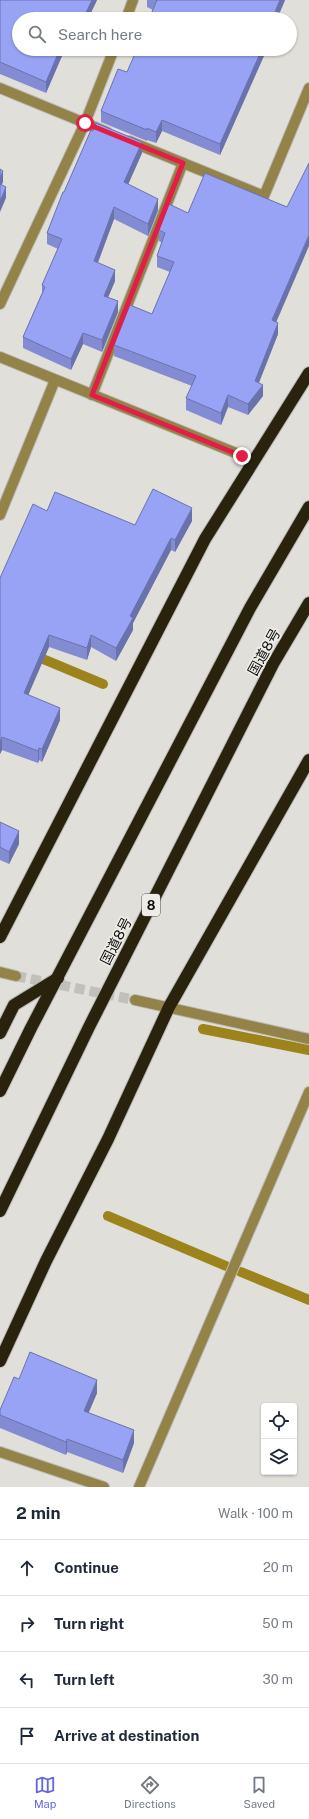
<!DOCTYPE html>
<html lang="en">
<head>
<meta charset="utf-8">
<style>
	body { margin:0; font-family:"Public Sans","Noto Sans JP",sans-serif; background:#f6f6f7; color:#1f2937 }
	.controls { position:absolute; right:12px; bottom:12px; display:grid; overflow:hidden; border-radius:4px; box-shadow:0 1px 3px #0004 }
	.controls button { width:36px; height:36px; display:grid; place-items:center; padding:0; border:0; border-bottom:1px solid #e0e1e3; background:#fff; color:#1f2937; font:20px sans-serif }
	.stop { position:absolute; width:12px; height:12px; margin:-9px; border:3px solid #e11d48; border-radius:50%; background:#fff }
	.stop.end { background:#e11d48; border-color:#fff; box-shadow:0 1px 4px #0008 }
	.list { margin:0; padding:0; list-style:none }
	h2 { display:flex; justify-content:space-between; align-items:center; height:52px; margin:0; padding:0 16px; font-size:17px }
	h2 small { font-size:13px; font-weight:400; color:#747a83 }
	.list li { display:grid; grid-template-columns:26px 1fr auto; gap:12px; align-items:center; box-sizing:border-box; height:56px; padding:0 16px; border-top:1px solid #e0e1e3 }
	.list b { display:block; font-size:15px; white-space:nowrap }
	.list em { font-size:13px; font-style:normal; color:#747a83 }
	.icon { flex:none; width:22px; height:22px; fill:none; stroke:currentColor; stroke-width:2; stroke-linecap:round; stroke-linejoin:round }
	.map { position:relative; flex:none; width:309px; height:1487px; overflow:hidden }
	.search { position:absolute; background:#fff; box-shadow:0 1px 3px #0004; left:12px; right:12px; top:12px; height:44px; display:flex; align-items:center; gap:10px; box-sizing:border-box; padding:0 14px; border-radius:22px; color:#747a83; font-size:15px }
	.sheet { height:276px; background:#fff }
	nav { display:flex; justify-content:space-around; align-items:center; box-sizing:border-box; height:56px; border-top:1px solid #e0e1e3; background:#fff; font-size:11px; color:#747a83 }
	nav a { display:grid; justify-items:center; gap:2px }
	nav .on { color:#6167e0 }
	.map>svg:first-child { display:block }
</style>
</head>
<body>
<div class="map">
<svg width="309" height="1487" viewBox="0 0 309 1487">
	<rect width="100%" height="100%" fill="#e0dfda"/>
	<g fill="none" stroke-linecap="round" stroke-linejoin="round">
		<g stroke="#9d831b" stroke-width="10">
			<path d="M 31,654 L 103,684"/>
			<path d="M 203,1029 L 309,1050"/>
			<path d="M 108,1216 L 226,1266"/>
			<path d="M 241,1272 L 309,1300"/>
		</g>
		<path stroke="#c1c0bb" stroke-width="10" stroke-dasharray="10 5" stroke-linecap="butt" d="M 16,976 L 135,1000"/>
		<g stroke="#babab5" stroke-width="12">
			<g id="lane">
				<path d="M 0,515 L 55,380"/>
				<path d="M 0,1452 L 104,1487"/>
				<path d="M 139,1487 L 309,1092"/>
			</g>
		</g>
		<g stroke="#babab5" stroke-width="12">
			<g id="street">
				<path d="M 126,19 L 133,0"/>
				<path d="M 0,88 L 107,132"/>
				<path d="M 129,141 L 264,196 L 309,88"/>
				<path d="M 0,304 L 85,123 L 114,49"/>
				<path d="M 0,357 L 253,460"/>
				<path d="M 92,395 L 183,163"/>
				<path d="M 0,972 L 16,976"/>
				<path d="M 135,1000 L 309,1039"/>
			</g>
		</g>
		<g stroke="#babab5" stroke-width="14">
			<g id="highway">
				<path d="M 0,937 L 205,539 L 309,373"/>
				<path d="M 0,1033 L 14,1005 L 58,978"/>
				<path d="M 0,1091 L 31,1028 L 250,608 L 309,507"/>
				<path d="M 0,1211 L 89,1027 L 273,664 L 309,603"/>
				<path d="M 0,1361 L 46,1261 L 108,1139 L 169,1007 L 309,760"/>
			</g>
		</g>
		<use href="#lane" stroke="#948349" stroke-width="10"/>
		<use href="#street" stroke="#948349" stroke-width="10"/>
		<use href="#highway" stroke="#29230e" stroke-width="12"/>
	</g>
	<g fill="#838cd3">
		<path d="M 0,0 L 97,0 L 88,19 L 19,19 L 19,49 L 65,49 L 46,93 L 0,74 Z"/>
		<path d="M 147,0 L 285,0 L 277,19 L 153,10 L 147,7 Z"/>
		<path d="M 267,49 L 220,155 L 162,131 L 156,143 L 147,140 L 147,141 L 101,122 L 101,111 L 127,72 Z"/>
		<path d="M 142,153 L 128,184 L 158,210 L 148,236 L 114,219 L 98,263 L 115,281 L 108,297 L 118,312 L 102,352 L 83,344 L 71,370 L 23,348 L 23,337 L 42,293 L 42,285 L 58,249 L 47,244 L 47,233 L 64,192 Z"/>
		<path d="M 287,207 L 276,322 L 278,334 L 259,383 L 263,396 L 248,415 L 228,407 L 221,425 L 186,410 L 186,398 L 192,386 L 114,356 L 114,345 L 152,314 L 170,272 L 157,267 L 157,256 L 162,243 L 159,241 L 159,230 L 188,213 Z"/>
		<path d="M 47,511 L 135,525 L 192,521 L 175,552 L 171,550 L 133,623 L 133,630 L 116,661 L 91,647 L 87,660 L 49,647 L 28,694 L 60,720 L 42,762 L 39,760 L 38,763 L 2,750 L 0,754 L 0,578 Z"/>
		<path d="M 0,822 L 19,844 L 9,864 L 0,860 Z"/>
		<path d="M 19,1379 L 97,1393 L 88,1413 L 134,1443 L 123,1473 L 67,1452 L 66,1455 L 0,1428 L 0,1410 Z"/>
	</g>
	<g fill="#6a72ac">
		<path d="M 92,0 L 97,0 L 88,19 L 83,19 Z"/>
		<path d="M 280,0 L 285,0 L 277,19 L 272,19 Z"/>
		<path d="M 60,49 L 65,49 L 46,93 L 46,82 Z"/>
		<path d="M 262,49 L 267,49 L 220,155 L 220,144 Z"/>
		<path d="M 162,120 L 162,131 L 156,143 L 156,132 Z"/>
		<path d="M 142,142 L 142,153 L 124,194 L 124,182 Z"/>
		<path d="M 3,171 L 3,182 L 0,189 L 0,178 Z"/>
		<path d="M 6,187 L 6,198 L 0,212 L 0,201 Z"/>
		<path d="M 158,199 L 158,210 L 148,236 L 148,224 Z"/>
		<path d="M 114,207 L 114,219 L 94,272 L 94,261 Z"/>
		<path d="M 309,235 L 309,246 L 272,332 L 272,320 Z"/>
		<path d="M 115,270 L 115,281 L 104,307 L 104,296 Z"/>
		<path d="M 118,301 L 118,312 L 102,352 L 102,340 Z"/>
		<path d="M 278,323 L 278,334 L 255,392 L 255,381 Z"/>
		<path d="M 83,333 L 83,344 L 71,370 L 71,359 Z"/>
		<path d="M 263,385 L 263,396 L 248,415 L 248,404 Z"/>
		<path d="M 228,395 L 228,407 L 221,425 L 221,413 Z"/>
		<path d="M 192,508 L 192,521 L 175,552 L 175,540 Z"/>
		<path d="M 171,538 L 171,550 L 133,623 L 133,630 L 116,661 L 116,648 L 130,616 Z"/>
		<path d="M 49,635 L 49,647 L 24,705 L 24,693 Z"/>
		<path d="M 91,635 L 91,647 L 87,660 L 87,648 Z"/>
		<path d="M 60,708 L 60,720 L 42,762 L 42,749 Z"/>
		<path d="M 2,737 L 2,750 L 0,754 L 0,742 Z"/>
		<path d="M 39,748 L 39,760 L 38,763 L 38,751 Z"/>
		<path d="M 19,831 L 19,844 L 9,864 L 9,852 Z"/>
		<path d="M 97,1380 L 97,1393 L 84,1424 L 84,1411 Z"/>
		<path d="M 134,1430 L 134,1443 L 123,1473 L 123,1460 Z"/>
		<path d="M 67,1439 L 67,1452 L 66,1455 L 66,1442 Z"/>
	</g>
	<g fill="#98a3f5" stroke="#6a72ac">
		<path d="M 0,0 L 92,0 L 83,19 L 19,19 L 19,49 L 60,49 L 46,82 L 0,62 Z"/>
		<path d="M 156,0 L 280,0 L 272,19 L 149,19 L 157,0 Z"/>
		<path d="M 137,49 L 262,49 L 220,144 L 162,120 L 156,132 L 147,128 L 147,130 L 101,111 L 118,69 L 127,72 Z"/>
		<path d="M 96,123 L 142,142 L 124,182 L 158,199 L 148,224 L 114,207 L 94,261 L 115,270 L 104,296 L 118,301 L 102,340 L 83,333 L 71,359 L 23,337 L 45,287 L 42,285 L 62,239 L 47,233 L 63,192 L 64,192 L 91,130 L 93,131 Z"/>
		<path d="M 309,163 L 309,235 L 272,320 L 278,323 L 255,381 L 263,385 L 248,404 L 228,395 L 221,413 L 186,398 L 196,376 L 114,345 L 130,305 L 152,314 L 174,262 L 157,256 L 165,233 L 159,230 L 169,204 L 188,213 L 205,173 L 287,207 Z"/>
		<path d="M 0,169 L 3,171 L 0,178 Z"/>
		<path d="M 0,184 L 6,187 L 0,201 Z"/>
		<path d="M 153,489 L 192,508 L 175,540 L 171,538 L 130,616 L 133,618 L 116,648 L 91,635 L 87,648 L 49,635 L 24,693 L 60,708 L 42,749 L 39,748 L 38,751 L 2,737 L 0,742 L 0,578 L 33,504 L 47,511 L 55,492 L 135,525 Z"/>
		<path d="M 0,822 L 19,831 L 9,852 L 0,847 Z"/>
		<path d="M 30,1352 L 97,1380 L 84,1411 L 134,1430 L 123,1460 L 67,1439 L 66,1442 L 0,1415 L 0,1410 L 14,1377 L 19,1379 Z"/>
	</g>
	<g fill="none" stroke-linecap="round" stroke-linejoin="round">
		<path stroke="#e11d48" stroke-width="5" d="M 85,123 L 183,163 L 92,395 L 242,456"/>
	</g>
	<g text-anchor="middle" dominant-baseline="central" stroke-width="3.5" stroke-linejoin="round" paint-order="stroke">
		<rect fill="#edece7" stroke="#52514e" stroke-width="1" x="142" y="894" width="18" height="22" rx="3"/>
		<g font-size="13" font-weight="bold" fill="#0f0f0d">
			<text x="151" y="905">8</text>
		</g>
		<g font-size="14" fill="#0f0f0d" stroke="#edece7">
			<text transform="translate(264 652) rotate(-61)">国道8号</text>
			<text transform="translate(116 941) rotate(-63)">国道8号</text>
		</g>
	</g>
</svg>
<div class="controls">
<button><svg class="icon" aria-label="locate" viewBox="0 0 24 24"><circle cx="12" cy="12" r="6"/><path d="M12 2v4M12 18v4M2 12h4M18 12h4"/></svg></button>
<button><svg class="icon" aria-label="layers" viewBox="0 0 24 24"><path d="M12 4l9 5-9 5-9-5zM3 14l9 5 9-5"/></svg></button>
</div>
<div class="stop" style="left:85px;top:123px"></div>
<div class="stop end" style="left:242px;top:456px"></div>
<div class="search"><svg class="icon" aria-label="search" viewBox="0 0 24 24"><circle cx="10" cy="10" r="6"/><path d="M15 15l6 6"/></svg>Search here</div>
</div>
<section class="sheet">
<h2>2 min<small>Walk · 100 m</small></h2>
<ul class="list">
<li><svg class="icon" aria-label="ahead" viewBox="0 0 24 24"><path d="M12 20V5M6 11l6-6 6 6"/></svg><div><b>Continue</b></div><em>20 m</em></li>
<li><svg class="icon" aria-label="right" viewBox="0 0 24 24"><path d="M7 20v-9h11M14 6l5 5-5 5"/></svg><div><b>Turn right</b></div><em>50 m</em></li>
<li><svg class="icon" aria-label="left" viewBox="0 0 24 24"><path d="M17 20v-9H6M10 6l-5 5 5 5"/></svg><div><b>Turn left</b></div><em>30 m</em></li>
<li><svg class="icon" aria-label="arrive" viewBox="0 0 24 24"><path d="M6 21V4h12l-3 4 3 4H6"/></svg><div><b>Arrive at destination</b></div></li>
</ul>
</section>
<nav>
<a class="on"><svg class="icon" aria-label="map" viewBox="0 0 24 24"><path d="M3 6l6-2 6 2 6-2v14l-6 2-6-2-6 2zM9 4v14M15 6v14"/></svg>Map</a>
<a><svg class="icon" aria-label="directions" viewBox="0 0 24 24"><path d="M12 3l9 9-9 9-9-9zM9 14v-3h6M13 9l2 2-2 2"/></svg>Directions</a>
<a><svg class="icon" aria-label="saved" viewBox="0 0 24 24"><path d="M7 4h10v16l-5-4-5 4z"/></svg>Saved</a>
</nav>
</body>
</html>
